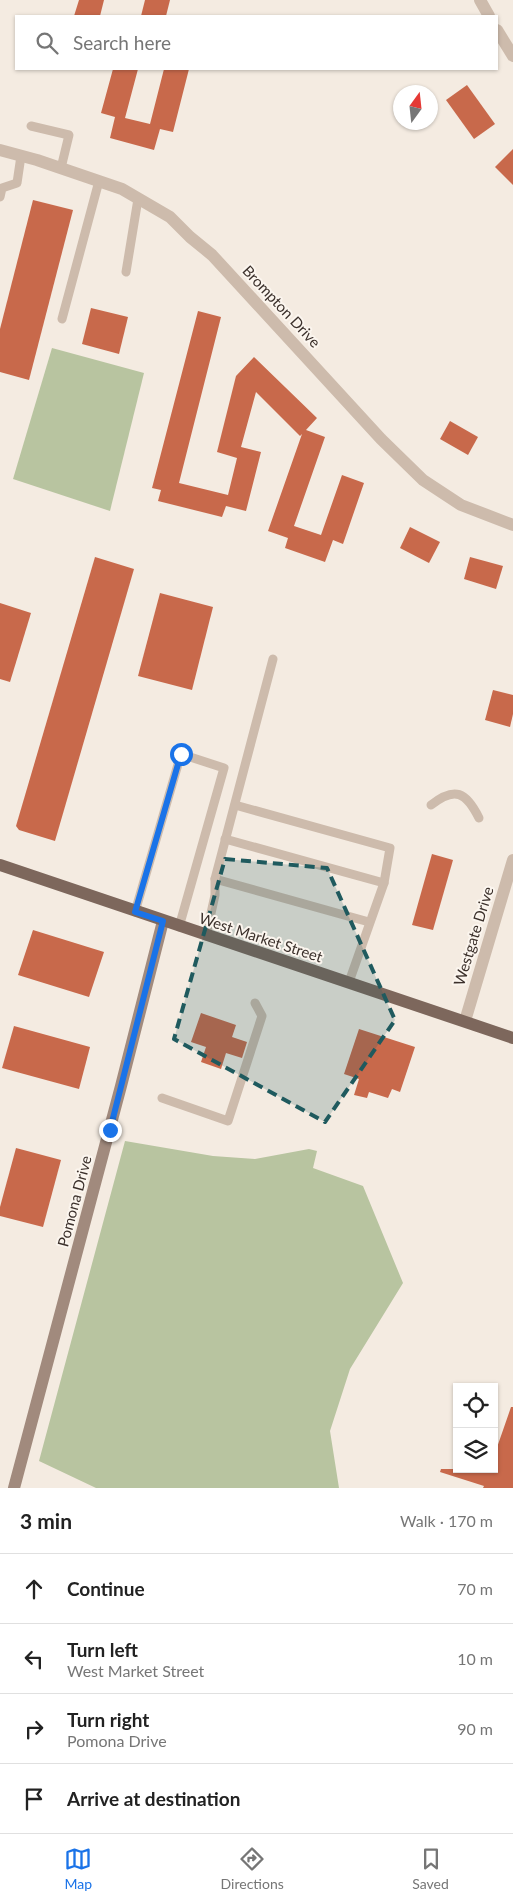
<!DOCTYPE html>
<html lang="en">
<head>
<meta charset="utf-8">
<style>
	body { margin:0; font-family:Lato,sans-serif; background:#f2f2f2; color:#222 }
	.controls { position:absolute; right:15px; bottom:15px; display:grid; overflow:hidden; border-radius:0px; box-shadow:0 1px 4px #0004 }
	.controls button { width:45px; height:45px; display:grid; place-items:center; padding:0; border:0; border-bottom:1px solid #e0e0e0; background:#fff; color:#222; font:25px sans-serif }
	.compass { position:absolute; left:393px; top:85px; width:45px; height:45px; border-radius:50%; background:#fff; box-shadow:0 1px 4px #0004; rotate:15deg }
	.stop { position:absolute; width:15px; height:15px; margin:-11px; border:4px solid #1a73e8; border-radius:50%; background:#fff }
	.stop.end { background:#1a73e8; border-color:#fff; box-shadow:0 1px 5px #0008 }
	.list { margin:0; padding:0; list-style:none }
	h2 { display:flex; justify-content:space-between; align-items:center; height:65px; margin:0; padding:0 20px; font-size:21px }
	h2 small { font-size:16px; font-weight:400; color:#767676 }
	.list li { display:grid; grid-template-columns:32px 1fr auto; gap:15px; align-items:center; box-sizing:border-box; height:70px; padding:0 20px; border-top:1px solid #e0e0e0 }
	.list b { display:block; font-size:19px; white-space:nowrap }
	.list p { margin:0; font-size:16px; white-space:nowrap; color:#767676 }
	.list em { font-size:16px; font-style:normal; color:#767676 }
	.icon { flex:none; width:28px; height:28px; fill:none; stroke:currentColor; stroke-width:2; stroke-linecap:round; stroke-linejoin:round }
	.map { position:relative; flex:none; width:513px; height:1488px; overflow:hidden }
	.search { position:absolute; background:#fff; box-shadow:0 1px 4px #0004; left:15px; right:15px; top:15px; height:55px; display:flex; align-items:center; gap:12px; box-sizing:border-box; padding:0 18px; border-radius:0px; color:#767676; font-size:19px }
	.sheet { height:345px; background:#fff }
	nav { display:flex; justify-content:space-around; align-items:center; box-sizing:border-box; height:70px; border-top:1px solid #e0e0e0; background:#fff; font-size:14px; color:#767676 }
	nav a { display:grid; justify-items:center; gap:2px }
	nav .on { color:#1a73e8 }
	.map>svg:first-child { display:block }
</style>
</head>
<body>
<div class="map">
<svg width="513" height="1488" viewBox="0 0 513 1488">
	<rect width="100%" height="100%" fill="#f4ebe1"/>
	<g fill="#b8c4a0">
		<path d="M 52,348 L 144,373 L 110,511 L 13,479 Z"/>
		<path d="M 125,1141 L 213,1156 L 255,1159 L 309,1149 L 317,1151 L 313,1168 L 363,1186 L 403,1283 L 350,1369 L 330,1431 L 339,1488 L 96,1488 L 39,1461 Z"/>
	</g>
	<g fill="#c8694b">
		<path d="M 79,0 L 104,0 L 100,16 L 74,16 Z"/>
		<path d="M 145,0 L 170,0 L 166,16 L 141,16 Z"/>
		<path d="M 113,69 L 138,69 L 125,118 L 150,124 L 164,69 L 189,69 L 173,132 L 160,129 L 154,150 L 110,138 L 115,117 L 101,113 Z"/>
		<path d="M 467,85 L 495,124 L 474,139 L 446,100 Z"/>
		<path d="M 513,149 L 513,185 L 495,167 Z"/>
		<path d="M 33,200 L 73,210 L 29,380 L 0,372 L 0,329 Z"/>
		<path d="M 91,308 L 128,317 L 119,354 L 82,344 Z"/>
		<path d="M 198,311 L 221,317 L 179,483 L 228,495 L 237,458 L 217,452 L 236,376 L 254,357 L 317,418 L 306,430 L 325,437 L 294,526 L 321,535 L 342,475 L 364,483 L 343,544 L 333,540 L 325,562 L 285,548 L 288,538 L 268,531 L 302,434 L 300,436 L 256,392 L 241,447 L 261,452 L 246,511 L 226,506 L 222,517 L 158,501 L 161,490 L 152,488 Z"/>
		<path d="M 450,421 L 478,437 L 468,455 L 440,439 Z"/>
		<path d="M 410,527 L 440,542 L 429,563 L 400,548 Z"/>
		<path d="M 95,557 L 134,569 L 55,841 L 19,830 L 16,826 Z"/>
		<path d="M 470,557 L 503,566 L 496,589 L 464,579 Z"/>
		<path d="M 160,593 L 213,607 L 192,690 L 138,676 Z"/>
		<path d="M 0,603 L 31,613 L 10,682 L 0,679 Z"/>
		<path d="M 493,690 L 513,695 L 513,714 L 510,727 L 485,720 Z"/>
		<path d="M 432,854 L 453,860 L 433,930 L 412,925 Z"/>
		<path d="M 33,930 L 104,952 L 89,997 L 18,975 Z"/>
		<path d="M 201,1013 L 236,1025 L 232,1037 L 247,1042 L 242,1058 L 226,1053 L 221,1069 L 201,1062 L 206,1047 L 191,1042 Z"/>
		<path d="M 14,1026 L 90,1047 L 79,1089 L 2,1068 Z"/>
		<path d="M 359,1029 L 415,1047 L 400,1092 L 392,1089 L 388,1098 L 369,1092 L 367,1098 L 354,1095 L 359,1079 L 344,1074 Z"/>
		<path d="M 16,1148 L 61,1160 L 43,1227 L 0,1216 L 0,1207 Z"/>
		<path d="M 511,1407 L 513,1407 L 513,1488 L 483,1488 L 484,1486 L 440,1472 L 441,1469 L 494,1469 L 494,1456 Z"/>
	</g>
	<g fill="none" stroke-linecap="round" stroke-linejoin="round">
		<g stroke="#cdbbac" stroke-width="9">
			<path d="M 31,126 L 69,135 L 61,168"/>
			<path d="M 0,197 L 2,188 L 17,183 L 21,156"/>
			<path d="M 126,272 L 138,199"/>
			<path d="M 62,319 L 99,181"/>
			<path d="M 235,805 L 390,848 L 384,883 L 349,982"/>
			<path d="M 431,805 C 455,786 466,792 479,818"/>
			<path d="M 225,839 L 384,883"/>
			<path d="M 215,879 L 369,922"/>
			<path d="M 135,912 L 181,754 L 224,768 L 179,927"/>
			<path d="M 206,936 L 215,895 L 215,879 L 273,659"/>
			<path d="M 162,1098 L 228,1121 L 262,1016 L 255,1003"/>
		</g>
		<g stroke="#cdbbac" stroke-width="12">
			<path d="M 480,0 L 489,16"/>
			<path d="M 497,30 L 513,56"/>
			<path d="M 0,150 L 37,160 L 122,189 L 170,217 L 190,237 L 212,255 L 381,439 L 423,480 L 461,505 L 513,525"/>
			<path d="M 465,1021 L 513,860"/>
		</g>
		<path stroke="#a18a7d" stroke-width="12" d="M 14,1488 L 121,1086 L 163,921"/>
		<path stroke="#7d675c" stroke-width="12" d="M 0,865 L 513,1038"/>
	</g>
	<g fill="none" stroke-linecap="round" stroke-linejoin="round">
		<path stroke="#1a73e8" stroke-width="6" d="M 110,1130 L 163,921 L 135,912 L 181,754"/>
	</g>
	<path fill="#1f5a5e" fill-opacity="0.2" stroke="#1f5a5e" stroke-width="4" stroke-dasharray="10 6" stroke-linejoin="round" d="M 225,859 L 327,868 L 395,1020 L 325,1122 L 174,1039 Z"/>
	<g text-anchor="middle" dominant-baseline="central" stroke-width="4" stroke-linejoin="round" paint-order="stroke">
		<g font-size="15" fill="#3b302b" stroke="#fbf5ee">
			<text transform="translate(282 306) rotate(47)">Brompton Drive</text>
			<text transform="translate(473 936) rotate(-73)">Westgate Drive</text>
			<text transform="translate(261 937) rotate(18)">West Market Street</text>
			<text transform="translate(74 1201) rotate(-75)">Pomona Drive</text>
		</g>
	</g>
</svg>
<div class="controls">
<button><svg class="icon" aria-label="locate" viewBox="0 0 24 24"><circle cx="12" cy="12" r="6"/><path d="M12 2v4M12 18v4M2 12h4M18 12h4"/></svg></button>
<button><svg class="icon" aria-label="layers" viewBox="0 0 24 24"><path d="M12 4l9 5-9 5-9-5zM3 14l9 5 9-5"/></svg></button>
</div>
<svg class="compass" viewBox="-18 -18 36 36"><path d="M0-13l5 13h-10z" fill="#e53935"/><path d="M0 13l5-13h-10z" fill="#767676"/></svg>
<div class="stop" style="left:181px;top:754px"></div>
<div class="stop end" style="left:110px;top:1130px"></div>
<div class="search"><svg class="icon" aria-label="search" viewBox="0 0 24 24"><circle cx="10" cy="10" r="6"/><path d="M15 15l6 6"/></svg>Search here</div>
</div>
<section class="sheet">
<h2>3 min<small>Walk · 170 m</small></h2>
<ul class="list">
<li><svg class="icon" aria-label="ahead" viewBox="0 0 24 24"><path d="M12 20V5M6 11l6-6 6 6"/></svg><div><b>Continue</b></div><em>70 m</em></li>
<li><svg class="icon" aria-label="left" viewBox="0 0 24 24"><path d="M17 20v-9H6M10 6l-5 5 5 5"/></svg><div><b>Turn left</b><p>West Market Street</p></div><em>10 m</em></li>
<li><svg class="icon" aria-label="right" viewBox="0 0 24 24"><path d="M7 20v-9h11M14 6l5 5-5 5"/></svg><div><b>Turn right</b><p>Pomona Drive</p></div><em>90 m</em></li>
<li><svg class="icon" aria-label="arrive" viewBox="0 0 24 24"><path d="M6 21V4h12l-3 4 3 4H6"/></svg><div><b>Arrive at destination</b></div></li>
</ul>
</section>
<nav>
<a class="on"><svg class="icon" aria-label="map" viewBox="0 0 24 24"><path d="M3 6l6-2 6 2 6-2v14l-6 2-6-2-6 2zM9 4v14M15 6v14"/></svg>Map</a>
<a><svg class="icon" aria-label="directions" viewBox="0 0 24 24"><path d="M12 3l9 9-9 9-9-9zM9 14v-3h6M13 9l2 2-2 2"/></svg>Directions</a>
<a><svg class="icon" aria-label="saved" viewBox="0 0 24 24"><path d="M7 4h10v16l-5-4-5 4z"/></svg>Saved</a>
</nav>
</body>
</html>
